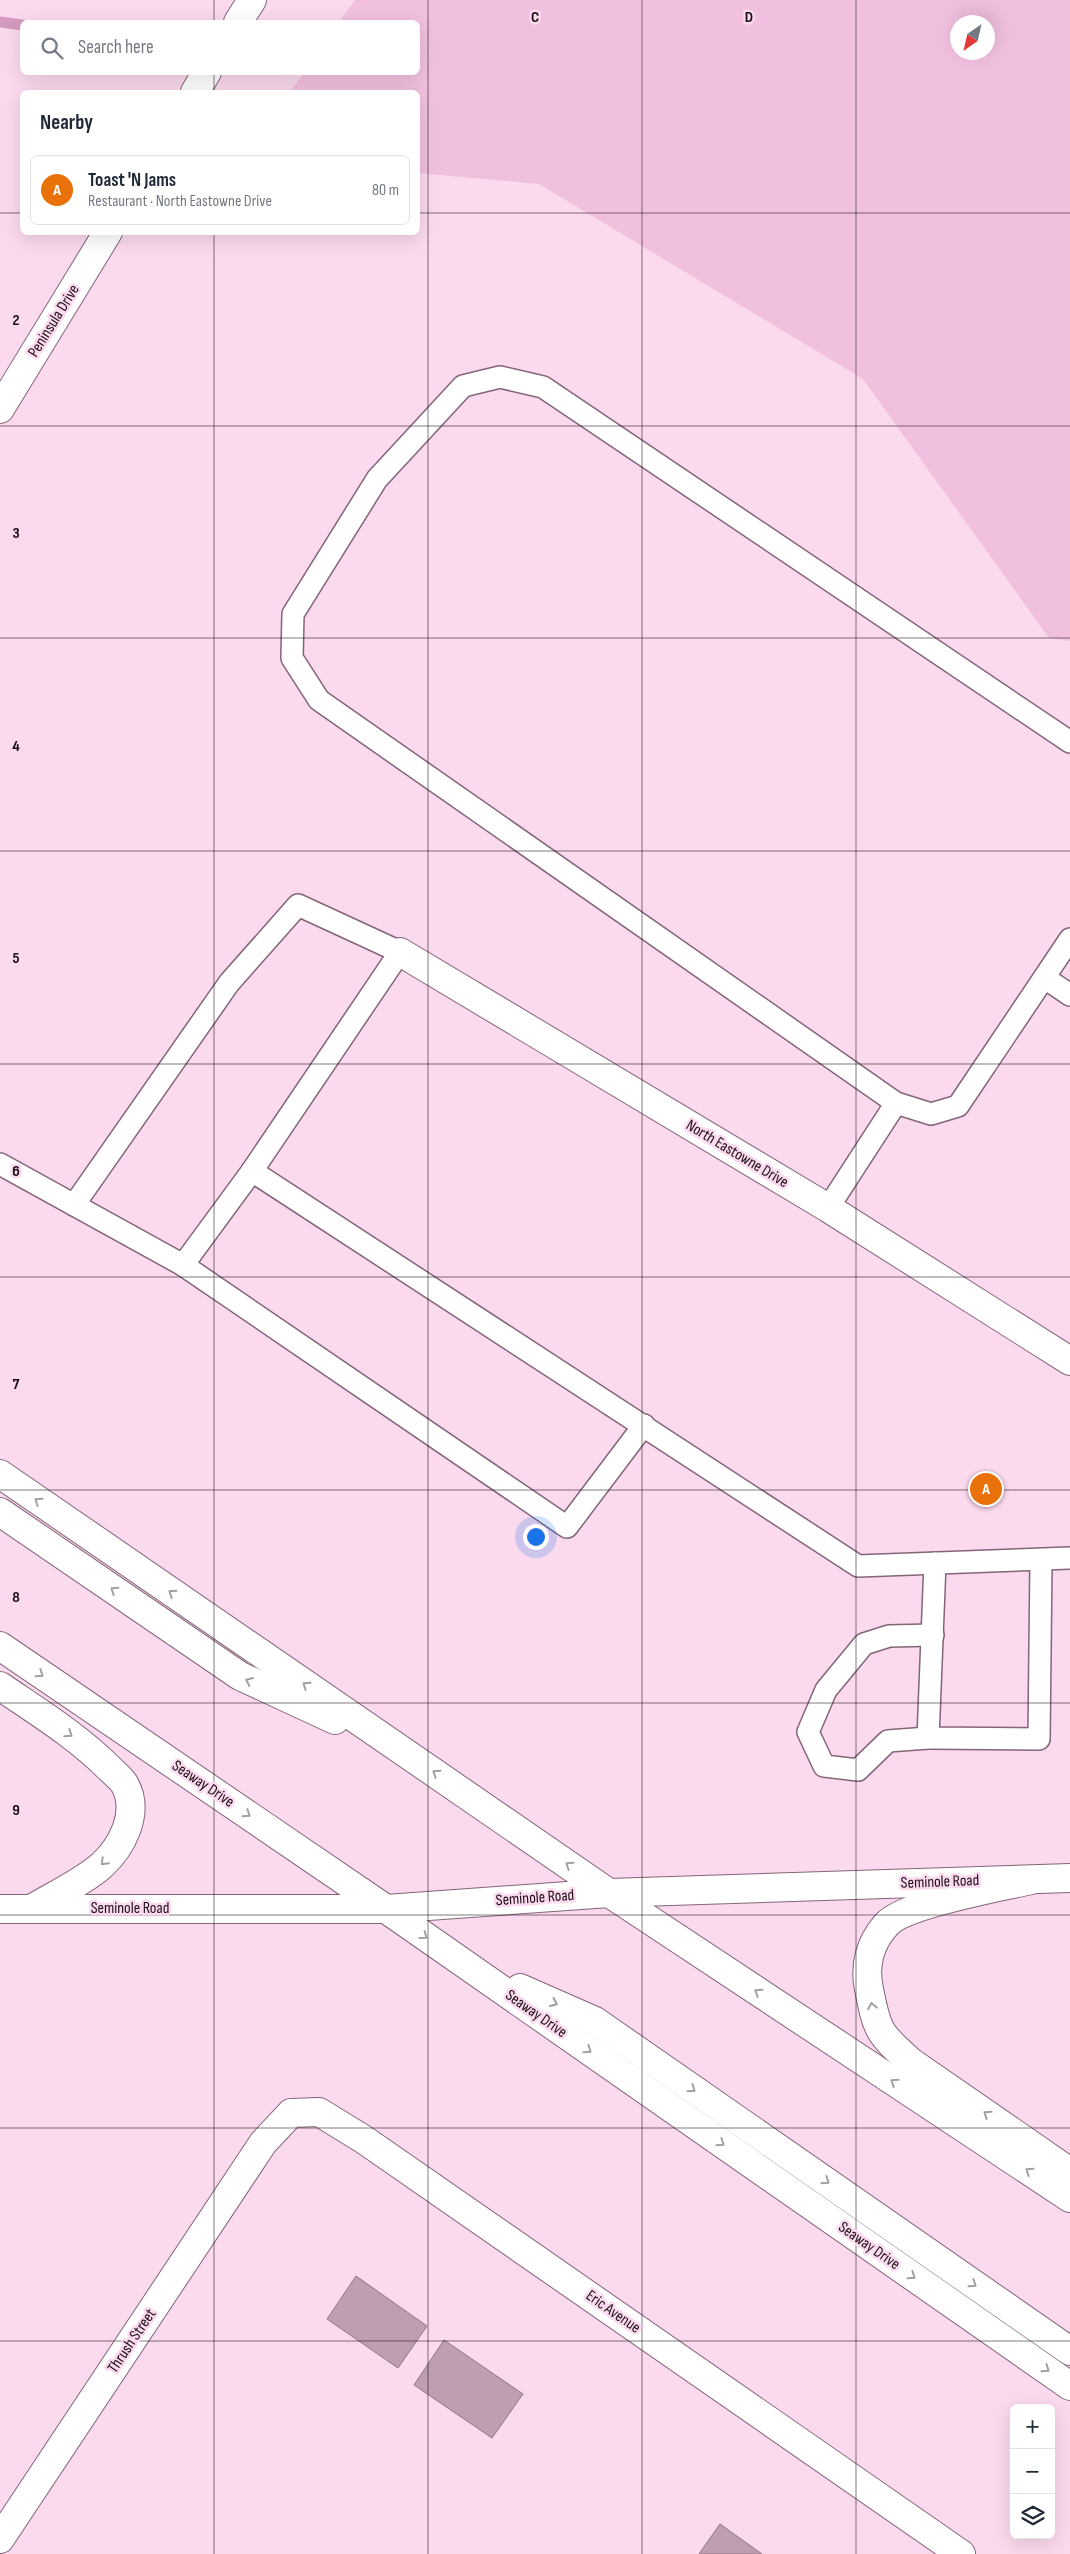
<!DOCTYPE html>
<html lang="en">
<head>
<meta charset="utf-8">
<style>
	body { margin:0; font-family:"Sofia Sans Condensed",sans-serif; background:#f2f2f3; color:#1f2937 }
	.controls { position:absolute; right:15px; bottom:15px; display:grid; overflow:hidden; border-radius:8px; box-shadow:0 5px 20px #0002 }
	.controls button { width:45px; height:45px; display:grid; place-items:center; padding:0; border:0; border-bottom:1px solid #e0e1e3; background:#fff; color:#1f2937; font:25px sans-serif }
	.compass { position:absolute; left:950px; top:15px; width:45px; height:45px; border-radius:50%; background:#fff; box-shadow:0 5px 20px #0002; rotate:214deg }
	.you { position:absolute; left:535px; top:1536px; width:18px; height:18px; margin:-12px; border:4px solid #fff; border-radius:50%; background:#1a73e8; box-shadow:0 0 0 8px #1a73e833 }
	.badge { display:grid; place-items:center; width:32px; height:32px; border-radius:50%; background:#111827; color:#fff; font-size:16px; font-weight:700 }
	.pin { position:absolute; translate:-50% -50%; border:2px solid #fff; box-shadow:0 1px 5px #0006 }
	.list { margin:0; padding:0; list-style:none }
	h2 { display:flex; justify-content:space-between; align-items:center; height:65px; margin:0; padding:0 20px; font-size:21px }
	h2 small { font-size:16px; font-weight:400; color:#747a83 }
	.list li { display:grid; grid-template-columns:32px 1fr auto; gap:15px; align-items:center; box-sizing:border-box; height:70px; margin:0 10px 10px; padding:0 10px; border:1px solid #e0e1e3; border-radius:8px }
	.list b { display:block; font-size:19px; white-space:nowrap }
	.list p { margin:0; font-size:16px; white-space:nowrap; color:#747a83 }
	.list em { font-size:16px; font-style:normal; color:#747a83 }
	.icon { flex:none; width:28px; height:28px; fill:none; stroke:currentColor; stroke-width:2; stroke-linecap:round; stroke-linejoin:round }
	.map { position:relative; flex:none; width:1070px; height:2554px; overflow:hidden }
	.search { position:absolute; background:#fff; box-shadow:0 5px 20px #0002; left:20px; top:20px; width:400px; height:55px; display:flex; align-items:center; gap:12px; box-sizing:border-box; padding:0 18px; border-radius:8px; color:#747a83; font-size:19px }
	.panel { position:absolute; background:#fff; box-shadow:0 5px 20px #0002; left:20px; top:90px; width:400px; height:145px; border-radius:8px }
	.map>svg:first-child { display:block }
</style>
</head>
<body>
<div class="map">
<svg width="1070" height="2554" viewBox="0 0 1070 2554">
	<rect width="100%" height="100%" fill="#fbd9ee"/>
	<path fill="#f1c0df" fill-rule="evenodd" d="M 355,0 L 1070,0 L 1070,641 L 1049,638 L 863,379 L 539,184 L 418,173 L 418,92 L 290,92 L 304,73 L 418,72 L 418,22 L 339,22 ZM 958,22 L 988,22 L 988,52 L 958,52 Z"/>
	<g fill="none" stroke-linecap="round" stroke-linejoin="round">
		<path stroke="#d49ac0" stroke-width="11" d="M 0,22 L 22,25"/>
	</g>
	<g fill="#be9eb2" stroke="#927487">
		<path d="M 356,2276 L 427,2326 L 398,2368 L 327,2319 Z"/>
		<path d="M 444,2340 L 523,2394 L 492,2438 L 414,2385 Z"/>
		<path d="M 720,2524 L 762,2554 L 699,2554 Z"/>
	</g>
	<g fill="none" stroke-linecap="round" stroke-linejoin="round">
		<g stroke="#836578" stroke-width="24">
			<g id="service">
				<path d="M 1070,742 L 543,387 L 500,377 L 463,386 L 377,479 L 293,614 L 292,658 L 319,700 L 896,1103 L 931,1114 L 958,1106 L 1070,939"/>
				<path d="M 1045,978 L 1070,995"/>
				<path d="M 0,1164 L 183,1265"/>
				<path d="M 252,1171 L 183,1265 L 567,1527 L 644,1425"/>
				<path d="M 74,1205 L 229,983 L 298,905 L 400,952 L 252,1171 L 858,1566 L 1070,1558"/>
				<path d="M 828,1208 L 896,1103"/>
				<path d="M 935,1563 L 928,1738 L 1039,1739 L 1041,1560"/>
				<path d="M 928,1738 L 888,1741 L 858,1770 L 824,1766 L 808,1732 L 826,1690 L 864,1644 L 889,1636 L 933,1635"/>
			</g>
		</g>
		<g stroke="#836578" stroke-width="30">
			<g id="minor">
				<path d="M 238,22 L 252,0"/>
				<path d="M 195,92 L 207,72"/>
				<path d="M 0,409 L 108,232"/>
				<path d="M 400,952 L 828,1208 L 1070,1361"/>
				<path d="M 0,1909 L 386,1909"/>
				<path d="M 0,2539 L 263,2143 L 291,2113 L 319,2112 L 363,2139 L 961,2554"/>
			</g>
		</g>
		<g stroke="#836578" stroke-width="30">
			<path id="tertiary" d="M 386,1909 L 609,1893 L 1070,1878"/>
		</g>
		<g stroke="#836578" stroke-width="30">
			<g id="trunk">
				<path d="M 0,1474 L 609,1893 L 1070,2198"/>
				<path d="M 0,1512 L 240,1676 L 335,1720"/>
				<path d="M 0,1646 L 386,1909 L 1070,2386"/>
				<path d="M 0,1686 C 38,1712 77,1736 109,1768 C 114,1773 122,1779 125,1785 C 140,1813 122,1847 101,1866 C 81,1883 55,1895 33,1908"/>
				<path d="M 1031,1880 C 1001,1887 903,1904 886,1925 C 870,1943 864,1966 869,1989 C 877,2031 879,2034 911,2062 L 1070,2172"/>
				<path d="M 520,1988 L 595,2021 L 1070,2351"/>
			</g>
		</g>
		<use href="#service" stroke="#fff" stroke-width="21"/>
		<use href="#minor" stroke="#fff" stroke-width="28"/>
		<use href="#tertiary" stroke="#fff" stroke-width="28"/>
		<use href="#trunk" stroke="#fff" stroke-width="28"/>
	</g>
	<defs><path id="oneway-chevron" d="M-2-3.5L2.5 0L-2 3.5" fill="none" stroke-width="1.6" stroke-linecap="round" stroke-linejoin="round" transform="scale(1.25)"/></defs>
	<g stroke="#a39fa2">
		<use href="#oneway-chevron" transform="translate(38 1501) rotate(-146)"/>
		<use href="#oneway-chevron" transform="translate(114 1590) rotate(-146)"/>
		<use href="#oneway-chevron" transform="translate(172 1593) rotate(-146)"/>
		<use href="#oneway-chevron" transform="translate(40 1674) rotate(34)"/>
		<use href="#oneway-chevron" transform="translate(249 1681) rotate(-155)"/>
		<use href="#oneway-chevron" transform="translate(306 1685) rotate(-146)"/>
		<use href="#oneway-chevron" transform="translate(69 1734) rotate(34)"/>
		<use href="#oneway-chevron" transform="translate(436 1773) rotate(-146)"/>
		<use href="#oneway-chevron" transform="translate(247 1814) rotate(34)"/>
		<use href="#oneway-chevron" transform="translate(104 1862) rotate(135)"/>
		<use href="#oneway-chevron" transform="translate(569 1865) rotate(-145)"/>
		<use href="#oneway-chevron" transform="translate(424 1936) rotate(36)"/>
		<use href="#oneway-chevron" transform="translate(758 1992) rotate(-146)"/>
		<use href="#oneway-chevron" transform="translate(554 2003) rotate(24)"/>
		<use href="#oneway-chevron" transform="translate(872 2006) rotate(-101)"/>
		<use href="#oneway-chevron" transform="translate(588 2050) rotate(35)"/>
		<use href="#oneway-chevron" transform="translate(894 2082) rotate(-146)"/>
		<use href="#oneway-chevron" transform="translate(692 2089) rotate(35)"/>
		<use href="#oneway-chevron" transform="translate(987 2114) rotate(-145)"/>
		<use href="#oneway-chevron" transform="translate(721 2143) rotate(35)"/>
		<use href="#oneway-chevron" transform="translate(1029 2171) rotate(-146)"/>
		<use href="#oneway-chevron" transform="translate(826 2181) rotate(35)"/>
		<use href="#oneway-chevron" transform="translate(912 2276) rotate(35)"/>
		<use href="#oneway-chevron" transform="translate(973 2284) rotate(35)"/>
		<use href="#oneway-chevron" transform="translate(1046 2369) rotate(35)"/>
	</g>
	<path fill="none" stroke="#1a0f16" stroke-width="1" stroke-opacity="0.55" d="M 214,0 L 214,22M 428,0 L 428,2554M 642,0 L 642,2554M 856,0 L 856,2554M 214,72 L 214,92M 0,213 L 22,213M 418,213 L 1070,213M 214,232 L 214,2554M 0,426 L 1070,426M 0,638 L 1070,638M 0,851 L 1070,851M 0,1064 L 1070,1064M 0,1277 L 1070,1277M 0,1490 L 1070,1490M 0,1703 L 1070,1703M 0,1915 L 1070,1915M 0,2128 L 1070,2128M 0,2341 L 1070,2341"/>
	<g text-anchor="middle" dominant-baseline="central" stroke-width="5" stroke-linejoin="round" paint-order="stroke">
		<g font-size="16" fill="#1a0f16" stroke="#fbd9ee">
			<text transform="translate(54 321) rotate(-58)">Peninsula Drive</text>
			<text transform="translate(737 1154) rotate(31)">North Eastowne Drive</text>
			<text transform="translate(203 1784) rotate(34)">Seaway Drive</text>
			<text transform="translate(940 1882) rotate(-2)">Seminole Road</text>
			<text transform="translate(535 1898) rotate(-4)">Seminole Road</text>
			<text x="130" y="1908">Seminole Road</text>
			<text transform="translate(536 2014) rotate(35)">Seaway Drive</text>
			<text transform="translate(869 2246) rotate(35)">Seaway Drive</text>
			<text transform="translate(613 2312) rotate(35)">Eric Avenue</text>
			<text transform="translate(132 2341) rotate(-56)">Thrush Street</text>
		</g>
	</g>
	<g font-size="16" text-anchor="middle" font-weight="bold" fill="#1a0f16" stroke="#fbd9ee" stroke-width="5" stroke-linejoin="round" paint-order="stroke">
		<text x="535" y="22">C</text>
		<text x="749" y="22">D</text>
		<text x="16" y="325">2</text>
		<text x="16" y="538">3</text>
		<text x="16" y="751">4</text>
		<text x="16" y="963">5</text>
		<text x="16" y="1176">6</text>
		<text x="16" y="1389">7</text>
		<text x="16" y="1602">8</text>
		<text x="16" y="1815">9</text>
	</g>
</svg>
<div class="controls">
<button>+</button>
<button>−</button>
<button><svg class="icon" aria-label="layers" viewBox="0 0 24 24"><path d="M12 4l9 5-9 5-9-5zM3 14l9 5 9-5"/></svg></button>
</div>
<svg class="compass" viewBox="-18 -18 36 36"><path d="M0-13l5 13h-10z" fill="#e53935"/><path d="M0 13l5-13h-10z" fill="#747a83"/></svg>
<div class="you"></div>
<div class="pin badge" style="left:986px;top:1489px;background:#e8710a">A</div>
<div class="search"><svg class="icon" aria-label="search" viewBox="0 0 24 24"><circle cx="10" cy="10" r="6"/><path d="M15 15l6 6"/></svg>Search here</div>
<section class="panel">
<h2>Nearby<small></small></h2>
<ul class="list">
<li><span class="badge" style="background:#e8710a">A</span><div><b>Toast 'N Jams</b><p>Restaurant · North Eastowne Drive</p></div><em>80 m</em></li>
</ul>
</section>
</div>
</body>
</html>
